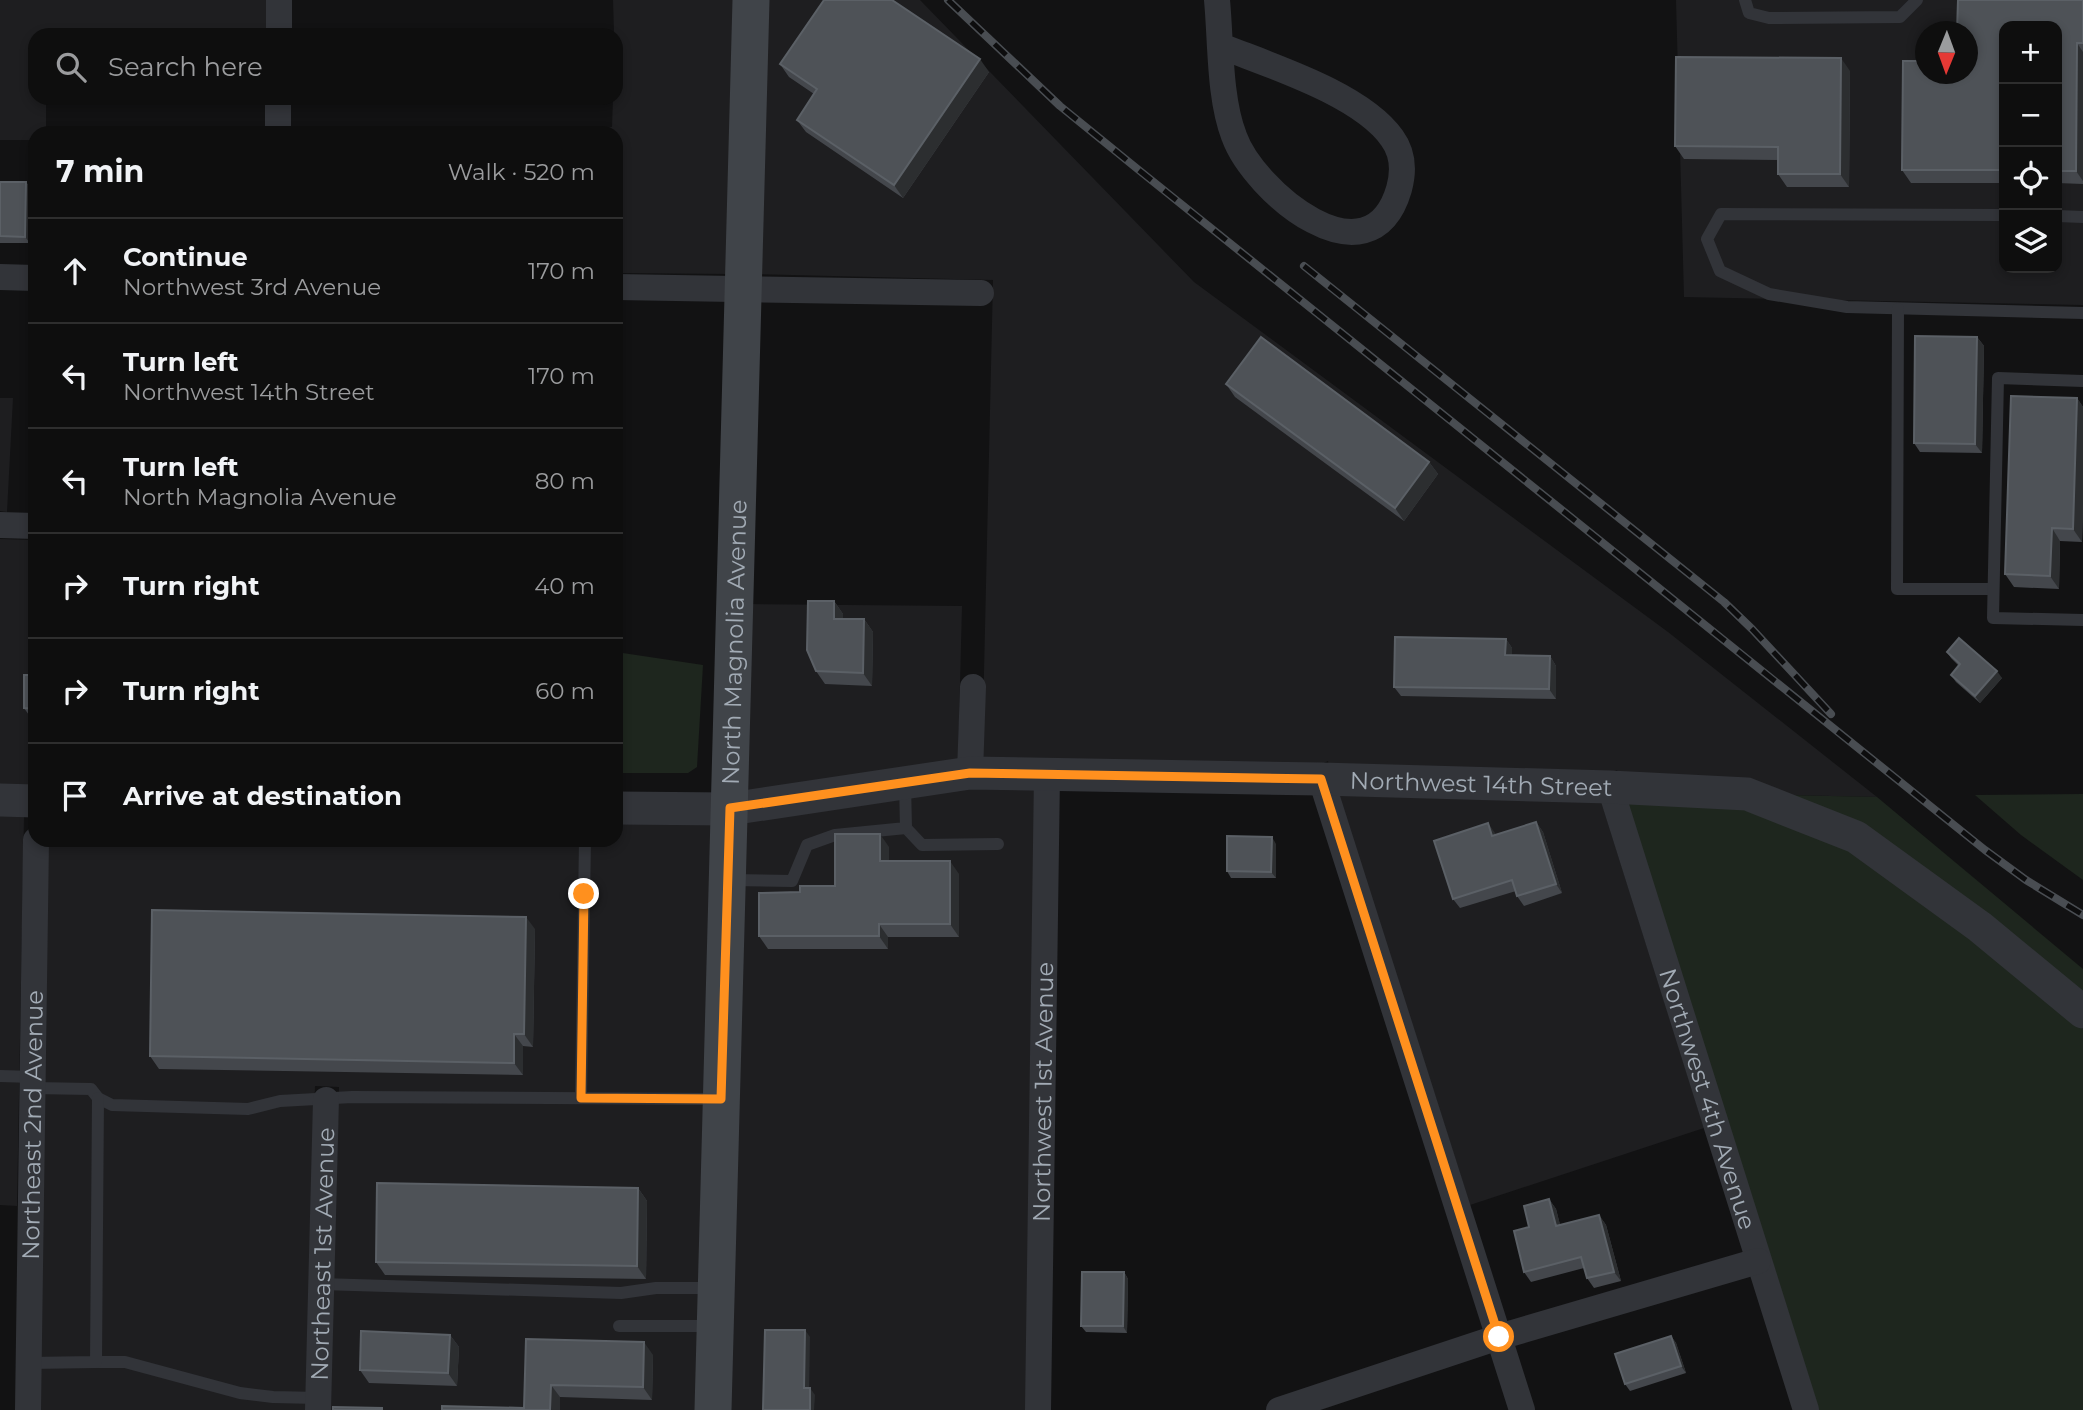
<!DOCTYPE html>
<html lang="en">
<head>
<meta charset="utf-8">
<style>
	body { margin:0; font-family:Montserrat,sans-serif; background:#1c1c1c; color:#f1f3f6 }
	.controls { position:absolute; right:21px; top:21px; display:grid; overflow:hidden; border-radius:14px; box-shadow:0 4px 10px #0003 }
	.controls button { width:63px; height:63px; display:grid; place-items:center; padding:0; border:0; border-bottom:2px solid #2e2e2e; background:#0e0e0e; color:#f1f3f6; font:35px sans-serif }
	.compass { position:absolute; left:1915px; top:21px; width:63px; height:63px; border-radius:50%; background:#0e0e0e; box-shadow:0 4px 10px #0003; rotate:181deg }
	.stop { position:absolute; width:21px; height:21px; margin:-16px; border:5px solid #ff901e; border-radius:50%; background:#fff }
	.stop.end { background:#ff901e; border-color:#fff; box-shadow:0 2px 7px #0008 }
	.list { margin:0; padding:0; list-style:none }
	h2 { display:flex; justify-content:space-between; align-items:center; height:91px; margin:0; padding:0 28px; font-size:30px }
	h2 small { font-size:23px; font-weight:400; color:#9b9c9e }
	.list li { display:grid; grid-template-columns:46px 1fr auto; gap:21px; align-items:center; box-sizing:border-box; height:105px; padding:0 28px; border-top:2px solid #2e2e2e }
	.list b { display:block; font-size:26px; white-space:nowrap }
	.list p { margin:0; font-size:23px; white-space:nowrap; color:#9b9c9e }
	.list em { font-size:23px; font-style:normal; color:#9b9c9e }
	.icon { flex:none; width:38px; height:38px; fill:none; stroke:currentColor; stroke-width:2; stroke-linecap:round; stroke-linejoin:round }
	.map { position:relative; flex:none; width:2083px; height:1410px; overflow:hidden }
	.search { position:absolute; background:#0e0e0e; box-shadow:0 4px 10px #0003; left:28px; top:28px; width:595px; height:77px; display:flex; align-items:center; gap:18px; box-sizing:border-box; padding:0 24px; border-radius:21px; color:#9b9c9e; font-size:26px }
	.panel { position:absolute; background:#0e0e0e; box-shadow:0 4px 10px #0003; left:28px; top:126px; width:595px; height:721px; border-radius:21px }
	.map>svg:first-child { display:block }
</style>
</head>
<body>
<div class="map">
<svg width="2083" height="1410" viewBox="0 0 2083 1410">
	<rect width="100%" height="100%" fill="#121213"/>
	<g fill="#1e1e20" fill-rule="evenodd">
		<path d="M 0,0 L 267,0 L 267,35 L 35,35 L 35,98 L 46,98 L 46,133 L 35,133 L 35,140 L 0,140 Z"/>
		<path d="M 613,0 L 739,0 L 732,274 L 616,273 L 616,133 L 403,133 L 612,127 L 613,98 L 616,98 Z"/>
		<path d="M 763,0 L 920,0 L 1194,282 L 1668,632 L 1877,797 L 1785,795 L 1619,774 L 1617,770 L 1608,773 L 1329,766 L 1328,761 L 1319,765 L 982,759 L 993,280 L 756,274 Z"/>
		<path d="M 1676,0 L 2083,0 L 2083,305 L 1684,297 ZM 2004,26 L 2057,26 L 2057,268 L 2004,268 ZM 1926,32 L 1968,32 L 1968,74 L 1926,74 Z"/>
		<path d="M 0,398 L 13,398 L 7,512 L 0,511 Z"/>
		<path d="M 0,539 L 35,540 L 35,788 L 0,786 Z"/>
		<path d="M 747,604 L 962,606 L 958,761 L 742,793 Z"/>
		<path d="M 970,786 L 1035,787 L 1026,1410 L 725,1410 L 742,820 Z"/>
		<path d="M 1338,793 L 1601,801 L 1704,1128 L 1470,1205 Z"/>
		<path d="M 0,814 L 24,815 L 17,1206 L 0,1205 Z"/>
		<path d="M 616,822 L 717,822 L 701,1410 L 330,1410 L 339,1087 L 315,1086 L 306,1410 L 40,1410 L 48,840 L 616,840 Z"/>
	</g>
	<g fill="#1e261e">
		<path d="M 616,652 L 703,665 L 697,767 L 688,773 L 616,773 Z"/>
		<path d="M 2083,794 L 2083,880 L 2021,835 L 1975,795 Z"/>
		<path d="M 1785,795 L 1877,797 L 2083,969 L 2083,995 Z"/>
		<path d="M 1627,802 L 1745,808 L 1851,849 L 1973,939 L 2083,1029 L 2083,1410 L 1819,1410 Z"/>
	</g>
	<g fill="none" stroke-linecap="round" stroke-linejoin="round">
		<g stroke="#323439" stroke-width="12">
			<path d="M 1745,0 L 1749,13 L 1769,18 L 1900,17 L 1917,0"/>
			<path d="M 2004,215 L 1721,214 L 1707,239 L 1720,271 L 1769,294 L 1847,307 L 2083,313"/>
			<path d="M 2057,216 L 2083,217"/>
			<path d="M 1898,309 L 1897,589 L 1993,589"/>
			<path d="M 2083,381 L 1998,378 L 1993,618 L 2083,620"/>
			<path d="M 906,828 L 922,845 L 998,844"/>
			<path d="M 731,880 L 792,881 L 807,845 L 835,835 L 906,828 L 905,784"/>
			<path d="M 0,1076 L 33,1077"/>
			<path d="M 33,1088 L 91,1089 L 98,1098 L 112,1105 L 248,1109 L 280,1101 L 352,1097 L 717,1099"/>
			<path d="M 581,1098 L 585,840"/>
			<path d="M 321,1284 L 621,1293 L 656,1288 L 712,1288"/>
			<path d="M 619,1326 L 711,1326"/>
			<path d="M 96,1362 L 125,1362 L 240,1393 L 273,1397 L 318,1398"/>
			<path d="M 29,1363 L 96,1362 L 98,1098"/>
		</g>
		<g stroke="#323439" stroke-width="26">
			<path d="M 1217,0 C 1221,42 1219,97 1234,136 C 1254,192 1370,288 1399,189 C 1404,171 1403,153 1392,138 C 1361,94 1271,66 1221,46"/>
			<path d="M 279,35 L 279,0"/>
			<path d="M 278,133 L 278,98"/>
			<path d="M 0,277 L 35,278"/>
			<path d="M 616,287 L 981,293"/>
			<path d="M 0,525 L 35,526"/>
			<path d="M 970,773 L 973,687"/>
			<path d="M 1321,779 L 1522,1410"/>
			<path id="s1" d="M 1610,787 L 1806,1410"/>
			<path id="s2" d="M 28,1410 L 36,840"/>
			<path id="s3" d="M 318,1410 L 326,1100"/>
			<path id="s4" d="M 1038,1410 L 1047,774"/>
			<path d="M 1279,1410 L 1499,1337 L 1758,1261"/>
		</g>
		<g stroke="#323439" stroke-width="33">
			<path d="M 0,800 L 35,801"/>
			<path id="s5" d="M 616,808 L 730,809 L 970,773 L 1321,779 L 1610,787 L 1747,794 L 1856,837 L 1980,927 L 2083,1012"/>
		</g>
		<path stroke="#404449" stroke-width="37" id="s6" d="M 713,1410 L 751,0"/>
		<g stroke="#494d52" stroke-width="8">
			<g id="rail">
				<path d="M 948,0 L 1060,106 L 1140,171 L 1985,850 L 2026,880 L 2083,915"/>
				<path d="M 1304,266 L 1724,602 L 1752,629 L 1831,714"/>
			</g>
		</g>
		<use href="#rail" stroke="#0d0d0e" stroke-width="5" stroke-dasharray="16" stroke-linecap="butt"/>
	</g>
	<g fill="#44474c">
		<path d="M 1958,0 L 2083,0 L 2083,184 L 2057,183 L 2057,26 L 2004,26 L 2004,183 L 1911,183 L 1902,170 L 1903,61 L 1926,61 L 1926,74 L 1968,74 L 1968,32 L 1957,32 Z"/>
		<path d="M 780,64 L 989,72 L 903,198 L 806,132 L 797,120 L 814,94 L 789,77 Z"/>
		<path d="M 1850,71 L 1849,187 L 1787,187 L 1778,174 L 1778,160 L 1684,159 L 1675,146 Z"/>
		<path d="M 0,182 L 26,182 L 31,189 L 30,243 L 0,243 Z"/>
		<path d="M 1977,337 L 1984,346 L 1982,453 L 1920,452 L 1914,443 Z"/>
		<path d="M 1226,384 L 1429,462 L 1438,474 L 1404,521 L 1235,397 Z"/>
		<path d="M 2077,398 L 2083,407 L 2083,503 L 2082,542 L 2060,541 L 2059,589 L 2014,587 L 2005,574 Z"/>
		<path d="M 834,601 L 843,614 L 843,619 L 864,619 L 873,632 L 872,686 L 825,684 L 816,671 Z"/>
		<path d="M 1506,639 L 1512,648 L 1512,655 L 1550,656 L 1556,666 L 1556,699 L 1401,696 L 1394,687 Z"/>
		<path d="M 1947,652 L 2002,678 L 1980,703 L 1956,682 L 1951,675 L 1959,666 L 1951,658 Z"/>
		<path d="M 35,675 L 35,718 L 31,718 L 24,708 Z"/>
		<path d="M 1536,822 L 1543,832 L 1562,893 L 1524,906 L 1517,896 L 1516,891 L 1460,908 L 1453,899 L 1488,823 L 1495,835 Z"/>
		<path d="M 1276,844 L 1276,878 L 1231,878 L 1227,871 Z"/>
		<path d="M 889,847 L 889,861 L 959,874 L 959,937 L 888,937 L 888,949 L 768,949 L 759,936 L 800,892 L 835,886 Z"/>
		<path d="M 535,929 L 533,1047 L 523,1046 L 523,1075 L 159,1069 L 150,1056 Z"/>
		<path d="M 638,1188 L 647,1201 L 646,1279 L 385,1275 L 376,1262 Z"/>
		<path d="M 1549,1199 L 1556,1209 L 1560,1225 L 1599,1215 L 1606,1225 L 1621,1281 L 1594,1288 L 1587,1278 L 1584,1268 L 1531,1282 L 1524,1272 L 1529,1227 Z"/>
		<path d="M 1124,1272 L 1128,1279 L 1127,1333 L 1086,1332 L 1081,1326 Z"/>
		<path d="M 450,1335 L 459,1347 L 457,1386 L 369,1383 L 360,1370 Z"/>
		<path d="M 1671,1336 L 1676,1343 L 1686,1373 L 1630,1391 L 1625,1384 Z"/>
		<path d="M 526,1339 L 653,1355 L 652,1400 L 560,1397 L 560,1410 L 524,1408 Z"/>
	</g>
	<g fill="#2c2e30">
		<path d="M 2077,43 L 2083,52 L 2083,181 L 2076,171 Z"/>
		<path d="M 1841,58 L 1850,71 L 1849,187 L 1840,174 Z"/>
		<path d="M 980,59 L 989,72 L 903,198 L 894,185 Z"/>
		<path d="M 26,182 L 31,189 L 30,243 L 25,237 Z"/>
		<path d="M 1977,337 L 1984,346 L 1982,453 L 1975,444 Z"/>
		<path d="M 2077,398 L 2083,407 L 2083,503 L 2082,542 L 2073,529 Z"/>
		<path d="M 1429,462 L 1438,474 L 1404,521 L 1395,508 Z"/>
		<path d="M 2052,528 L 2060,541 L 2059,589 L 2050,576 Z"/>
		<path d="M 834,601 L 843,614 L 843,632 L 834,619 Z"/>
		<path d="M 864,619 L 873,632 L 872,686 L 863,673 Z"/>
		<path d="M 1506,639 L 1512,648 L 1512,665 L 1505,655 Z"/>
		<path d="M 1550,656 L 1556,666 L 1556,699 L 1549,689 Z"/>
		<path d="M 1997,671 L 2002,678 L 1980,703 L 1975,696 Z"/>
		<path d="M 1536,822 L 1543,832 L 1562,893 L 1556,884 Z"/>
		<path d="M 1488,823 L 1495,833 L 1499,846 L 1492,836 Z"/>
		<path d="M 880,834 L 889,847 L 889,874 L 880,861 Z"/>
		<path d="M 1272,837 L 1276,844 L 1276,878 L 1271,872 Z"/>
		<path d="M 950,861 L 959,874 L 959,937 L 950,924 Z"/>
		<path d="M 526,917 L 535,929 L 533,1047 L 524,1034 Z"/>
		<path d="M 879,924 L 888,937 L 888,949 L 879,936 Z"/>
		<path d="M 514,1034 L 523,1046 L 523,1075 L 514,1063 Z"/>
		<path d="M 638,1188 L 647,1201 L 646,1279 L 637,1266 Z"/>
		<path d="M 1549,1199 L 1556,1209 L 1563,1236 L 1556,1226 Z"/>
		<path d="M 1599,1215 L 1606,1225 L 1621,1281 L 1614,1272 Z"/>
		<path d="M 1124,1272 L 1128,1279 L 1127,1333 L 1123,1326 Z"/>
		<path d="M 805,1330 L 810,1337 L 809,1394 L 804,1388 Z"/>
		<path d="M 450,1335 L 459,1347 L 457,1386 L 448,1373 Z"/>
		<path d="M 1671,1336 L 1676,1343 L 1686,1373 L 1681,1366 Z"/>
		<path d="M 644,1342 L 653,1355 L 652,1400 L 643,1387 Z"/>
		<path d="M 551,1385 L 560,1397 L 560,1410 L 550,1410 Z"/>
		<path d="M 810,1388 L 815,1395 L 814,1410 L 810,1410 Z"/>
	</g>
	<g fill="#4e5257" stroke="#5b6066" stroke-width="2">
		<path d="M 824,0 L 892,0 L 980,59 L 894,185 L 797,120 L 817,89 L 780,64 Z"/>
		<path d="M 1958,0 L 2083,0 L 2083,43 L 2077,43 L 2076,171 L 2057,171 L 2057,26 L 2004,26 L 2004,170 L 1902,170 L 1903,61 L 1926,61 L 1926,74 L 1968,74 L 1968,32 L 1957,32 Z"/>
		<path d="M 1676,57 L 1841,58 L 1840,174 L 1778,174 L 1778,147 L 1675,146 Z"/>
		<path d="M 0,182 L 26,182 L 25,237 L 0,236 Z"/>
		<path d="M 1915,336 L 1977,337 L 1975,444 L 1914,443 Z"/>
		<path d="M 1261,337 L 1429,462 L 1395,508 L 1226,384 Z"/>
		<path d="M 2011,396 L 2077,398 L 2073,529 L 2052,528 L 2050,576 L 2005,574 Z"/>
		<path d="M 808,601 L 834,601 L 834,619 L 864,619 L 863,673 L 816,671 L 807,650 Z"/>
		<path d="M 1395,637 L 1506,639 L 1505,655 L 1550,656 L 1549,689 L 1394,687 Z"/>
		<path d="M 1959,638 L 1997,671 L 1975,696 L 1951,675 L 1960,664 L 1947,652 Z"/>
		<path d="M 24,675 L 35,675 L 35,709 L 24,708 Z"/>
		<path d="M 1536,822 L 1556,884 L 1517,896 L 1512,880 L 1453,899 L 1434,841 L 1488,823 L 1492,836 Z"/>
		<path d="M 835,834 L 880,834 L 880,861 L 950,861 L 950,924 L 879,924 L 879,936 L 759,936 L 759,893 L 800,892 L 800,886 L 835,886 Z"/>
		<path d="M 1227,836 L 1272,837 L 1271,872 L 1227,871 Z"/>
		<path d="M 152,910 L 526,917 L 524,1034 L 514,1034 L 514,1063 L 150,1056 Z"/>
		<path d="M 377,1183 L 638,1188 L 637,1266 L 376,1262 Z"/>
		<path d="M 1549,1199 L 1556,1226 L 1599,1215 L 1614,1272 L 1587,1278 L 1581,1257 L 1524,1272 L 1514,1231 L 1529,1227 L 1524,1206 Z"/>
		<path d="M 1082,1272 L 1124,1272 L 1123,1326 L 1081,1326 Z"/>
		<path d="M 765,1330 L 805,1330 L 804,1388 L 810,1388 L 810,1410 L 763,1410 Z"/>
		<path d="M 361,1331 L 450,1335 L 448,1373 L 360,1370 Z"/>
		<path d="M 1671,1336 L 1681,1366 L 1625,1384 L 1615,1354 Z"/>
		<path d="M 526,1339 L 644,1342 L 643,1387 L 551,1385 L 550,1410 L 442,1410 L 442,1406 L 524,1408 Z"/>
		<path d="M 333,1407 L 382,1408 L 382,1410 L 333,1410 Z"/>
	</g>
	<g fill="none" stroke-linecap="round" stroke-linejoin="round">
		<path stroke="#ff901e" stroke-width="9" d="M 584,894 L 581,1098 L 721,1099 L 730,808 L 970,773 L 1321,779 L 1499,1337"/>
	</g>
	<g text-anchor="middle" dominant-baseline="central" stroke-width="5" stroke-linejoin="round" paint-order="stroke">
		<g font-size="24" fill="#a2abb5" stroke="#0d0d0e">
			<text stroke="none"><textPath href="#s6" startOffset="768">North Magnolia Avenue</textPath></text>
			<text stroke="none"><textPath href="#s5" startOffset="868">Northwest 14th Street</textPath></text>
			<text stroke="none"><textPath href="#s4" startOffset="318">Northwest 1st Avenue</textPath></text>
			<text stroke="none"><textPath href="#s1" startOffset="327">Northwest 4th Avenue</textPath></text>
			<text stroke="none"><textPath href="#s2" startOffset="285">Northeast 2nd Avenue</textPath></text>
			<text stroke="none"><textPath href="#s3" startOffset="156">Northeast 1st Avenue</textPath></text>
		</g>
	</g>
</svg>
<div class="controls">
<button>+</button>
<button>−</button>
<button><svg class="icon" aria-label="locate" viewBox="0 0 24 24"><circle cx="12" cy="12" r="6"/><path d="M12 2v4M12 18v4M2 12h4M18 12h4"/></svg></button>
<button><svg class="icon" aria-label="layers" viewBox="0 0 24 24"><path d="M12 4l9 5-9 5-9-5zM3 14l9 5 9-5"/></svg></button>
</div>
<svg class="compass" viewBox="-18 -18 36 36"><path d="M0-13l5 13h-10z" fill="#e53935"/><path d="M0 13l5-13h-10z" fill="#9b9c9e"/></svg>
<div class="stop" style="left:1499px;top:1337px"></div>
<div class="stop end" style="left:584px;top:894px"></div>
<div class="search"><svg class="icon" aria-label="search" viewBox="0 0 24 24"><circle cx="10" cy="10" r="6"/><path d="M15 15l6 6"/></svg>Search here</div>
<section class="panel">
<h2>7 min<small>Walk · 520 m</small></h2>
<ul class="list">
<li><svg class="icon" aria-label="ahead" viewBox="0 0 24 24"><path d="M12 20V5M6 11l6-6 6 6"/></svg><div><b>Continue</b><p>Northwest 3rd Avenue</p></div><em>170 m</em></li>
<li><svg class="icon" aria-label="left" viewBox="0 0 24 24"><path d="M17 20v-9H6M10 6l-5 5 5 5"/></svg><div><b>Turn left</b><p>Northwest 14th Street</p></div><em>170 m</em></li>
<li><svg class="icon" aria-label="left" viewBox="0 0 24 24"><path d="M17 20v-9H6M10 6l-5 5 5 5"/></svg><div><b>Turn left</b><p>North Magnolia Avenue</p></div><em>80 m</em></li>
<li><svg class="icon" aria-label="right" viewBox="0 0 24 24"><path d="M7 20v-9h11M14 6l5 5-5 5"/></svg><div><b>Turn right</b></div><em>40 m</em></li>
<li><svg class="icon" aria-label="right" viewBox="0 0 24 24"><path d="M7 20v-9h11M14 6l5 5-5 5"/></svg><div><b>Turn right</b></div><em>60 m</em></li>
<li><svg class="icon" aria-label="arrive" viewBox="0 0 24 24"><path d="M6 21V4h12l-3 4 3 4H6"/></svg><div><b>Arrive at destination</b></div></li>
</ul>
</section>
</div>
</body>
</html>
